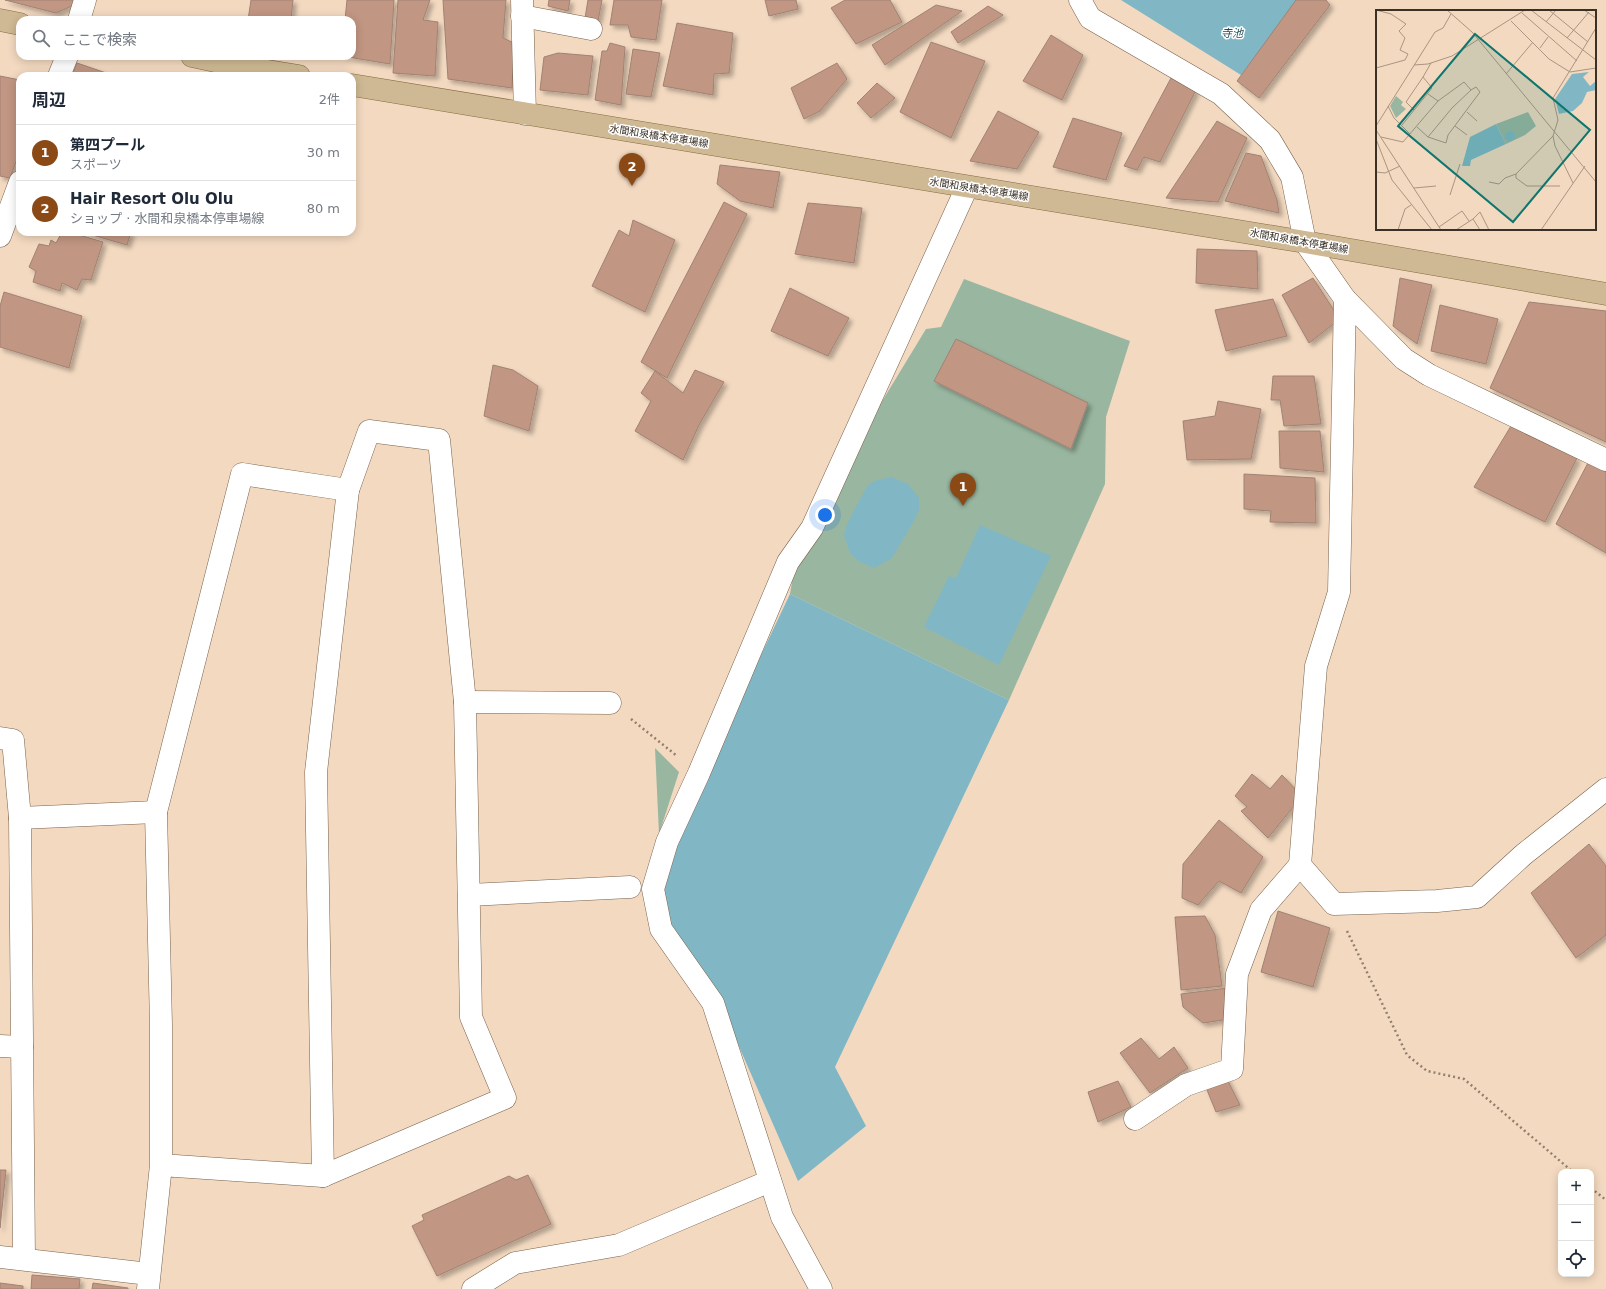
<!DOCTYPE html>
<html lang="ja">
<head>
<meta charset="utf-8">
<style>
	body { margin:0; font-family:"DejaVu Sans","Noto Sans JP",sans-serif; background:#f6f6f7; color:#1f2937 }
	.controls { position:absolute; right:12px; bottom:12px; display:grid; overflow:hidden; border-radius:8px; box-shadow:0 2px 10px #0003 }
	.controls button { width:36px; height:36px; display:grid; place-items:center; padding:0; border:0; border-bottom:1px solid #e0e1e3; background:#fff; color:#1f2937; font:20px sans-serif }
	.you { position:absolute; left:825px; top:515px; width:14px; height:14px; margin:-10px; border:3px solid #fff; border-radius:50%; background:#1a73e8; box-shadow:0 0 0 6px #1a73e833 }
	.badge { display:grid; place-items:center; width:26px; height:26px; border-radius:50%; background:#8b4916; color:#fff; font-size:13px; font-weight:700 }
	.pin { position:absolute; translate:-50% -33px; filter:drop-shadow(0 1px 2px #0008) }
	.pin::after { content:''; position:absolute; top:21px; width:14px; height:12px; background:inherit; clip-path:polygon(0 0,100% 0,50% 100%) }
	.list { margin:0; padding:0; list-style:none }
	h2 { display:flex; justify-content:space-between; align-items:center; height:52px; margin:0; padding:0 16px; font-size:17px }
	h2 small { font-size:13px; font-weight:400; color:#747a83 }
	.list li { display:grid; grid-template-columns:26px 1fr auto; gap:12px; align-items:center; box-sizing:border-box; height:56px; padding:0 16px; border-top:1px solid #e0e1e3 }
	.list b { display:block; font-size:15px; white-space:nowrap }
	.list p { margin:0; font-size:13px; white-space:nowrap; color:#747a83 }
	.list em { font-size:13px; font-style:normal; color:#747a83 }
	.icon { flex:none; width:22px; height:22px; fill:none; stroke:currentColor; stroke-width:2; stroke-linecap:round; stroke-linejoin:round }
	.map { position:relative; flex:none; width:1606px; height:1289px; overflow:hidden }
	.search { position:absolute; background:#fff; box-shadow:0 2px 10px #0003; left:16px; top:16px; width:340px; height:44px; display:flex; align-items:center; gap:10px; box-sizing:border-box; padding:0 14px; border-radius:12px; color:#747a83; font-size:15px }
	.panel { position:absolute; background:#fff; box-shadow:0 2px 10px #0003; left:16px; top:72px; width:340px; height:164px; border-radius:12px }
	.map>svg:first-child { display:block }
</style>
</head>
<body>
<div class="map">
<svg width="1606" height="1289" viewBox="0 0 1606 1289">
	<defs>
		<filter id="shadow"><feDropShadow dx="3.5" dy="3.5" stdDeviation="2" flood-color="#0004"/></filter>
	</defs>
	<rect width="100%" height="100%" fill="#f3d9c0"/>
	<g fill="#99b6a0">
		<path d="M 964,279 L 1130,341 L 1106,417 L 1105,484 L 1009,700 L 790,594 L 796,559 L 850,454 L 926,329 L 941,327 Z"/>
		<path d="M 655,748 L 679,772 L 659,834 Z"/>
	</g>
	<g fill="#81b7c4">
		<path d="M 1121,0 L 1298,0 L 1241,75 Z"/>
		<path d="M 891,477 L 908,484 L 919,498 L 919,510 L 915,519 L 892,558 L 874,568 L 858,561 L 850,553 L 844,535 L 847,524 L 866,488 L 874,481 Z"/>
		<path d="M 980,525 L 1051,556 L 999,665 L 924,627 L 949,576 L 956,578 Z"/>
		<path d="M 790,594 L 1009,700 L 835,1067 L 866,1126 L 798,1181 L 716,994 L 670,922 L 661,885 L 681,824 Z"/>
	</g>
	<g fill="#c19682" stroke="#a18274" filter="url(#shadow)">
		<path d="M 5,0 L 74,0 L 72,6 L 56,13 Z"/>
		<path d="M 251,0 L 293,0 L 291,20 L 248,20 Z"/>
		<path d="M 347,0 L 394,0 L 390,64 L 342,56 L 352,56 L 352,20 L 345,20 Z"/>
		<path d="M 398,0 L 430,0 L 423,20 L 438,22 L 435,76 L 393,73 Z"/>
		<path d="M 443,0 L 506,0 L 503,38 L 514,43 L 512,88 L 448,79 Z"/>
		<path d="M 549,0 L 570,0 L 568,11 L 548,6 Z"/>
		<path d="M 588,0 L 602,0 L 598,21 L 585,18 Z"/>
		<path d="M 614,0 L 662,0 L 656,40 L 631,37 L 628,25 L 610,25 Z"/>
		<path d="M 765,0 L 796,0 L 798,9 L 769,16 Z"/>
		<path d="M 845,0 L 890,0 L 902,22 L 856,44 L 831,8 Z"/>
		<path d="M 1296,0 L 1326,0 L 1330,5 L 1259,98 L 1237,81 Z"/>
		<path d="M 936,5 L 962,11 L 885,65 L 872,45 Z"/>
		<path d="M 988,6 L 1003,15 L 958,43 L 951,32 Z"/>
		<path d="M 677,23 L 733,33 L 729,73 L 714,74 L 713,95 L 663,86 Z"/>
		<path d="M 1051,35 L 1083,55 L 1062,100 L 1023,81 Z"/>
		<path d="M 931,42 L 985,61 L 951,138 L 900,112 Z"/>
		<path d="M 610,43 L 625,47 L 621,105 L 595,100 L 602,51 L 607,51 Z"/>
		<path d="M 633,49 L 660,53 L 651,97 L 626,94 Z"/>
		<path d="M 558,53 L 593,56 L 588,95 L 540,90 L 544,57 Z"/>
		<path d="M 77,63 L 115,76 L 72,76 Z"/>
		<path d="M 837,63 L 847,79 L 820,111 L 804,119 L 791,88 Z"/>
		<path d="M 0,76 L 20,80 L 20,151 L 10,178 L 0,176 Z"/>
		<path d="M 1171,78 L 1196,90 L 1160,162 L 1144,157 L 1137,170 L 1124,166 Z"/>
		<path d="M 877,83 L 895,98 L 871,118 L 857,103 Z"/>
		<path d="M 998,111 L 1039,132 L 1017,169 L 970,161 Z"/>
		<path d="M 1073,118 L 1122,133 L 1106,180 L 1053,167 Z"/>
		<path d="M 1217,121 L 1247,138 L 1218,202 L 1166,198 Z"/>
		<path d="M 1246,153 L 1261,156 L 1277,200 L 1279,213 L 1225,201 Z"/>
		<path d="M 720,165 L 780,172 L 773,208 L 740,201 L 717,184 Z"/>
		<path d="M 724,202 L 747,214 L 667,378 L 641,362 Z"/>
		<path d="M 808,203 L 862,208 L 854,263 L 795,254 Z"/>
		<path d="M 633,220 L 675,240 L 645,312 L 592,286 L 619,230 L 629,236 Z"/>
		<path d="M 62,232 L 69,232 L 103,242 L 91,280 L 82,279 L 77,290 L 62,283 L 60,291 L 33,282 L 36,271 L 29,267 L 39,244 L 49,246 L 51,240 L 56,243 Z"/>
		<path d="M 82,232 L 131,232 L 127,245 Z"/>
		<path d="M 1197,249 L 1257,251 L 1258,289 L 1196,283 Z"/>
		<path d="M 1313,278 L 1335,312 L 1336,322 L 1309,343 L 1282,295 Z"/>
		<path d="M 1400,278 L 1432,285 L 1417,344 L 1393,326 Z"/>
		<path d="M 790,288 L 849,318 L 828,356 L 771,331 Z"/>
		<path d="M 4,292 L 82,316 L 69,368 L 0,347 L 0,306 Z"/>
		<path d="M 1273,299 L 1287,336 L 1226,351 L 1215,310 Z"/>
		<path d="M 1529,302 L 1606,311 L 1606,442 L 1490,388 Z"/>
		<path d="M 1440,305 L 1498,319 L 1486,364 L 1431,351 Z"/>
		<path d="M 956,339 L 1088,403 L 1071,449 L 934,381 Z"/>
		<path d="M 493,365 L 513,370 L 538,386 L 529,431 L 484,416 Z"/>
		<path d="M 695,370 L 724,382 L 699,425 L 683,460 L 635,431 L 651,401 L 641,393 L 655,371 L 683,393 Z"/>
		<path d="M 1273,376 L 1314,376 L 1321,424 L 1284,426 L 1280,400 L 1271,400 Z"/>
		<path d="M 1218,401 L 1261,409 L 1251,459 L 1187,460 L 1183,421 L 1215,416 Z"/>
		<path d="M 1511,426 L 1577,458 L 1545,522 L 1474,487 Z"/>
		<path d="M 1279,431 L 1320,431 L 1324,472 L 1280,468 Z"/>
		<path d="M 1590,459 L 1606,468 L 1606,553 L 1556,524 Z"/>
		<path d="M 1244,474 L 1315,478 L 1316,523 L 1270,522 L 1271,511 L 1244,509 Z"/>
		<path d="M 1252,774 L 1270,789 L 1282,775 L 1302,796 L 1268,838 L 1241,811 L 1247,807 L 1235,796 Z"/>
		<path d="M 1219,820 L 1263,857 L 1241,893 L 1219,881 L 1198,905 L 1182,898 L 1183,864 Z"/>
		<path d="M 1589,844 L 1606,866 L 1606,935 L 1576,958 L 1531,893 Z"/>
		<path d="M 1278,911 L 1330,928 L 1313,987 L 1261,972 Z"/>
		<path d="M 1205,916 L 1215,935 L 1222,986 L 1181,990 L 1175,917 Z"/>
		<path d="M 1228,988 L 1223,1020 L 1203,1023 L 1183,1007 L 1181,994 Z"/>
		<path d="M 1141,1038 L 1159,1059 L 1174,1047 L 1188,1068 L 1150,1093 L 1120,1053 Z"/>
		<path d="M 1226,1077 L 1240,1105 L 1216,1112 L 1205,1085 Z"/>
		<path d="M 1118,1081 L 1131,1107 L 1098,1122 L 1088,1092 Z"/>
		<path d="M 0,1170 L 6,1170 L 0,1228 Z"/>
		<path d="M 528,1175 L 551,1224 L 437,1276 L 412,1226 L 424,1220 L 422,1215 L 509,1176 L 516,1180 Z"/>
		<path d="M 32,1275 L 80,1279 L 79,1289 L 31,1289 Z"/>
		<path d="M 0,1283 L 23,1286 L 23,1289 L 0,1289 Z"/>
		<path d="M 93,1283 L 128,1288 L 128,1289 L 92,1289 Z"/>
	</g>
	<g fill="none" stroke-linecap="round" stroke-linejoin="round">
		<g stroke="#78614b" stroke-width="23">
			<g id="minor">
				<path d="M 522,0 L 525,114"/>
				<path d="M 1080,0 L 1090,18 L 1221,94 L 1270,140 L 1292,177 L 1305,242 L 1345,299 L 1339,592 L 1316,666 L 1300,865 L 1334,904 L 1437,901 L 1477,897 L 1523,855 L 1606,789"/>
				<path d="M 522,16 L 591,29"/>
				<path d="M 79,20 L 85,0"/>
				<path d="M 59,76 L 67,56"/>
				<path d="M 0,236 L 20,182"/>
				<path d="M 1345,299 L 1404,359 L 1429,375 L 1606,460"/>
				<path d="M 465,702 L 610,703"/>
				<path d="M 0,738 L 13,740 L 20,818 L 24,1259"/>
				<path d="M 20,818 L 156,812"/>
				<path d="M 469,895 L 630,887"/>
				<path d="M 0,1046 L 22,1047"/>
				<path d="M 1135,1119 L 1186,1085 L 1232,1069 L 1237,974 L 1261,910 L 1300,865"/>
				<path d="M 323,1176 L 316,772 L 348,490"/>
				<path d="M 0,1257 L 149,1274"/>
				<path d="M 148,1289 L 161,1165 L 161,1025 L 156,812 L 242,474 L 348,490 L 369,431 L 439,440 L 465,702 L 471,1017 L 505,1098 L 323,1176 L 161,1165"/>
				<path d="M 473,1289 L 515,1263 L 619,1245 L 770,1181"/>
				<path d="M 821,1289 L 782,1217 L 713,1003 L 661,929 L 653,889 L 667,842 L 699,773 L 788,562 L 812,528 L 967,187"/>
			</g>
		</g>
		<g stroke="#866b3f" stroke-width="23">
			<g id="major">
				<path d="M 0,20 L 20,24"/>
				<path d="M 192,56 L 243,67 L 299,76"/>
				<path d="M 352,85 L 1305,242 L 1606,294"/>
			</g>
		</g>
		<g stroke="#917f6e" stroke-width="2.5" stroke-dasharray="2 3" stroke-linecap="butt">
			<path d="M 631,719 L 677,756"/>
			<path d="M 1347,931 L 1407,1055 L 1427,1071 L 1464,1079 L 1573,1172"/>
			<path d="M 1591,1188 L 1606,1200"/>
		</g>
		<use href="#minor" stroke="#fff" stroke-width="22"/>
		<use href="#major" stroke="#cfb994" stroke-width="22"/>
	</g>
	<g text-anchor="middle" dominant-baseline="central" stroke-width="3" stroke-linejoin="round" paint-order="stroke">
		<g font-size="10" fill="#3a3026" stroke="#fff">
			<text transform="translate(659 136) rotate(9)">水間和泉橋本停車場線</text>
			<text transform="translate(979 189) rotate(9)">水間和泉橋本停車場線</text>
			<text transform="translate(1299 241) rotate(10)">水間和泉橋本停車場線</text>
		</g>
		<g font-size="11" font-style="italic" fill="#1e4d57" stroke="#fff">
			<text x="1232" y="33">寺池</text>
		</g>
	</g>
	<g transform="translate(1376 10)">
		<rect width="220" height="220" fill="#f3d9c0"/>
		<path d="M 20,86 L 27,92 L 25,95 L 30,99 L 20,108 L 14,96 ZM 152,102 L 160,116 L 149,125 L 130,134 L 120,114 Z" fill="#99b6a0"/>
		<path d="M 213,62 L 207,67 L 214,76 L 220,71 L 220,80 L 211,82 L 206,93 L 197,101 L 183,104 L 179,89 L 196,64 ZM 120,114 L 130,134 L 95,150 L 94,156 L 86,156 L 94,127 ZM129 126a5 5 0 1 1 10 0a5 5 0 1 1-10 0Z" fill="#81b7c4"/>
		<path fill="none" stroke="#a99582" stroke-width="1" d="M 71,0 L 96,22 L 220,172M 155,0 L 220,50M 173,0 L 212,32M 208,0 L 220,8M 146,3 L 201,51M 135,11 L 173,49 L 194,62 L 220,58M 170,12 L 180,0M 191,28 L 213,2M 164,38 L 172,27M 38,55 L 52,54 L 76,46 L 149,0M 0,58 L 29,50 L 32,44 L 24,40 L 29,28 L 23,21 L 30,14 L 15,4 L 0,0M 130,64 L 157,32M 52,84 L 62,91M 12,96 L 18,108 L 34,124M 38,100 L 30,92 L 47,67M 91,102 L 101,111M 26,115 L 56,78 L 47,67 L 55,53M 0,116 L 59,22 L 67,18 L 75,4M 79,116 L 91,125M 0,120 L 65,220M 177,126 L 179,136 L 197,173M 5,127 L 27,132 L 62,91 L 88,72 L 95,80 L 100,77 L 104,82 L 72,125 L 70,133 L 52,127 L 41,117M 52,127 L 76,98 L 95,80M 0,129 L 16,170 L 56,220M 0,162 L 9,163 L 24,156M 113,172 L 123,174 L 129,168 L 140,164M 184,176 L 151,176 L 140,168 L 140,164 L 177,126 L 182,110 L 177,88 L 220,18M 38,178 L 60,176M 74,185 L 84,154M 0,196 L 0,214M 97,209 L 104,202 L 113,220M 63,217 L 86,201 L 93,211M 22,220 L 29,199 L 35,195M 80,220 L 97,209 L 104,220M 165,220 L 209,156"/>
		<path fill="#0f766e" fill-opacity="0.15" stroke="#0f766e" stroke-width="2" d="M 99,24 L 214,120 L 137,212 L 22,116 Z"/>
		<rect width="220" height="220" fill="none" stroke="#3a3026" stroke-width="2"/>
	</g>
</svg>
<div class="controls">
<button>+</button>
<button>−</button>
<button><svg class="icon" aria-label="locate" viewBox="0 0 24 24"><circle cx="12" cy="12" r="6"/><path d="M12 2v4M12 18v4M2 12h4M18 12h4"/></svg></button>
</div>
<div class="you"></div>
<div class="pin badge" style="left:963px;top:506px">1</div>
<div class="pin badge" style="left:632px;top:186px">2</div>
<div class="search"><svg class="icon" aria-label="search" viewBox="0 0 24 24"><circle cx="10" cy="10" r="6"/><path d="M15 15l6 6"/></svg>ここで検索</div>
<section class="panel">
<h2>周辺<small>2件</small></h2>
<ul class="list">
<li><span class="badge">1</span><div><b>第四プール</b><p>スポーツ</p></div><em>30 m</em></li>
<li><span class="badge">2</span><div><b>Hair Resort Olu Olu</b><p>ショップ · 水間和泉橋本停車場線</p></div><em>80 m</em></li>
</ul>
</section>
</div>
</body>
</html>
